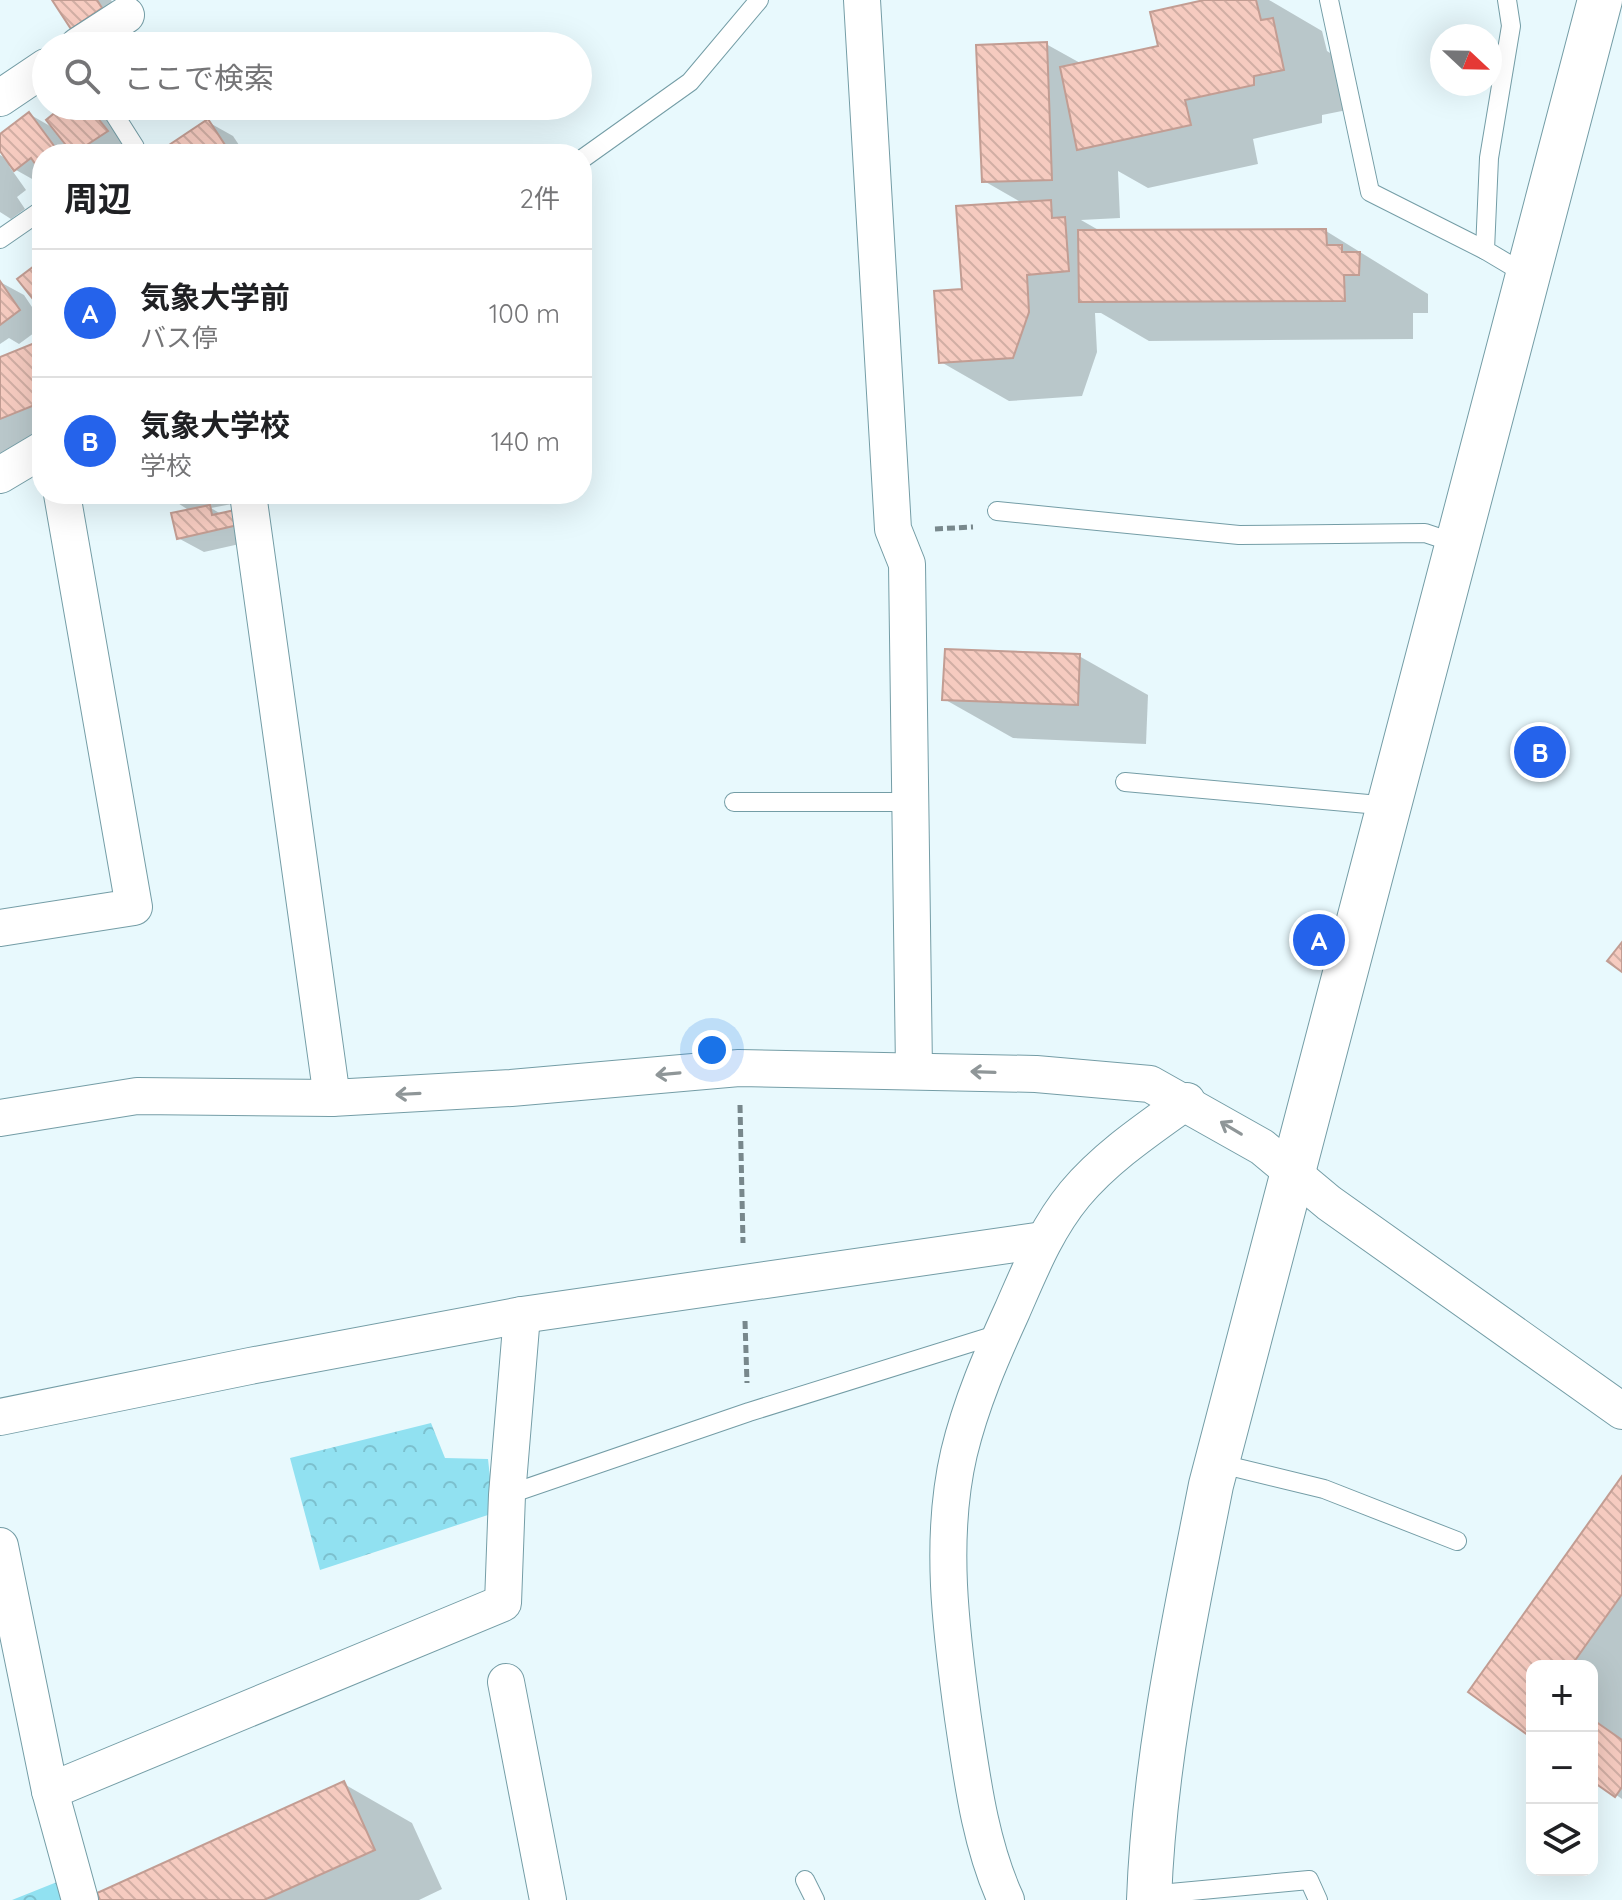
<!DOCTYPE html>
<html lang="ja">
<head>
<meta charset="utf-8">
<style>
	body { margin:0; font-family:Quicksand,"Noto Sans JP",sans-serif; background:#f2f2f2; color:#202124 }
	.controls { position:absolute; right:24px; bottom:24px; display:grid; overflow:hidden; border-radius:16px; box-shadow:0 8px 32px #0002 }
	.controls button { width:72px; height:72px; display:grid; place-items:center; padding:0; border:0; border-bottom:2px solid #e0e0e0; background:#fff; color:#202124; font:40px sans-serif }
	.compass { position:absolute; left:1430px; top:24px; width:72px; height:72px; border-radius:50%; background:#fff; box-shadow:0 8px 32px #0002; rotate:112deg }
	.you { position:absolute; left:712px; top:1050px; width:28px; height:28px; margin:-20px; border:6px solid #fff; border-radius:50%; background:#1a73e8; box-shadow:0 0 0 12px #1a73e833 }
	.badge { display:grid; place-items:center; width:52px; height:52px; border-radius:50%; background:#2563eb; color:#fff; font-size:26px; font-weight:700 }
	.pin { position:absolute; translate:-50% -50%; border:4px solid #fff; box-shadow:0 2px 8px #0006 }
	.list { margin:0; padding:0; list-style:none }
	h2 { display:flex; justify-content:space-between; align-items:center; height:104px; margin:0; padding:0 32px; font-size:34px }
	h2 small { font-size:26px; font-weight:400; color:#757577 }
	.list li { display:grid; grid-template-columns:52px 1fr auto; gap:24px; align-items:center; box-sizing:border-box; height:128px; padding:0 32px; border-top:2px solid #e0e0e0 }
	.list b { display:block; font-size:30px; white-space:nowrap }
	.list p { margin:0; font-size:26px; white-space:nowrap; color:#757577 }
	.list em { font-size:26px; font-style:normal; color:#757577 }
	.icon { flex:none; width:44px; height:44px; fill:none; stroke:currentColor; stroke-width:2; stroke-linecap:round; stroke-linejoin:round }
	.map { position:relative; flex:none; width:1622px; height:1900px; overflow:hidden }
	.search { position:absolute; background:#fff; box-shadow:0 8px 32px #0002; left:32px; top:32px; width:560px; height:88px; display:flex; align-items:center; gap:20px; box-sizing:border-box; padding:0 28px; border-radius:44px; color:#757577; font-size:30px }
	.panel { position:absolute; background:#fff; box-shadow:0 8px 32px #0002; left:32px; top:144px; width:560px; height:360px; border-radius:32px }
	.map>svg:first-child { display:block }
</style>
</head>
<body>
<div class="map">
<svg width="1622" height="1900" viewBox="0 0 1622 1900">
	<defs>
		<pattern id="forest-crowns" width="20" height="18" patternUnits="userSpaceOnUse" patternTransform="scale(2)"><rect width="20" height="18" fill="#91e1f1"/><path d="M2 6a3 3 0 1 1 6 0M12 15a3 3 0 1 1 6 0" fill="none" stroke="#7cc0ce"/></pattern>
		<pattern id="building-back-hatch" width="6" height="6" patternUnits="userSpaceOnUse" patternTransform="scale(2)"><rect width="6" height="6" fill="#f6cbc0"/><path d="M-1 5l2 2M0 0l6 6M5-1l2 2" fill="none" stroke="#d1aea4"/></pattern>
	</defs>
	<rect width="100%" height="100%" fill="#e8f9fd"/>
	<g fill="url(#forest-crowns)">
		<path d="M 431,1423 L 445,1458 L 488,1459 L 494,1513 L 320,1570 L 290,1458 Z"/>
		<path d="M 57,1882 L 62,1900 L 12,1900 Z"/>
	</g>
	<g fill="#0003">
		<path d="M 54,0 L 111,0 L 126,23 L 98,42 L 72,27 Z"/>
		<path d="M 1213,0 L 1269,0 L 1322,31 L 1327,51 L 1341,60 L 1352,109 L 1322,115 L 1322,123 L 1253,139 L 1258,164 L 1148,188 L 1118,171 L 1120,218 L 1081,220 L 1102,232 L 1326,231 L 1428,294 L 1428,313 L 1413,313 L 1413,339 L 1149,341 L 1101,313 L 1095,313 L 1097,352 L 1082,396 L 1009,401 L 941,362 L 964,291 L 1024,204 L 984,181 L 1046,44 L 1082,64 L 1160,47 Z"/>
		<path d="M 67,106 L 95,106 L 104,111 L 132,146 L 122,154 L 42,154 L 41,184 L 9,166 L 26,190 L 17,197 L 25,209 L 11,219 L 0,212 L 0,155 L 9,160 L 0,148 L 0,136 L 29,114 L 57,130 Z"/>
		<path d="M 148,106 L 204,106 L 189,118 L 177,111 L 168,118 Z"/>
		<path d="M 208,122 L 233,136 L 245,154 L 173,154 Z"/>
		<path d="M 0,282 L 24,295 L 42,322 L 42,327 L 19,344 L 9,338 L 0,344 Z"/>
		<path d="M 42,342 L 42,469 L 0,486 L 0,359 Z"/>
		<path d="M 164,494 L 230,494 L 232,504 L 211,508 L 262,539 L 204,552 L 178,538 L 190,511 Z"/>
		<path d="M 1079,656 L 1148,695 L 1146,744 L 1013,738 L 944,699 Z"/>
		<path d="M 1622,1480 L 1622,1799 L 1592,1778 L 1592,1666 L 1532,1666 L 1532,1735 L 1471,1692 Z"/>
		<path d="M 344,1784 L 412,1823 L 442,1889 L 419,1900 L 103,1900 Z"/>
	</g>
	<g fill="url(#building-back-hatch)" stroke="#c29d93" stroke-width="2">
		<path d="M 52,0 L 97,0 L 102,8 L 71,29 Z"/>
		<path d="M 1204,0 L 1256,0 L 1261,20 L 1273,18 L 1284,70 L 1254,76 L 1254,85 L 1185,100 L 1191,125 L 1077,150 L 1060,67 L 1158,46 L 1150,12 Z"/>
		<path d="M 1047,42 L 1052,180 L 982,182 L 976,45 Z"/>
		<path d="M 63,106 L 88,106 L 108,131 L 73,154 L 46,120 Z"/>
		<path d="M 29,112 L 60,154 L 42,154 L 41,172 L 31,158 L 14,171 L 0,151 L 0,134 Z"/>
		<path d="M 208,119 L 231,154 L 170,154 L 166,147 Z"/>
		<path d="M 1051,200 L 1052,218 L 1065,217 L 1069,271 L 1027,275 L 1029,312 L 1013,358 L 939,363 L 934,291 L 962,289 L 956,206 Z"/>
		<path d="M 1326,229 L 1327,245 L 1342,245 L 1342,252 L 1360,252 L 1359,275 L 1344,275 L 1345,301 L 1079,302 L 1078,230 Z"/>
		<path d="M 42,260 L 42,300 L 37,304 L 17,279 Z"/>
		<path d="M 0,281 L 20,310 L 0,325 Z"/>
		<path d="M 42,340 L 42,402 L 0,419 L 0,357 Z"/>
		<path d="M 210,505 L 212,515 L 235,510 L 238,525 L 177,539 L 171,513 Z"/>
		<path d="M 945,649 L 1080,654 L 1078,705 L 942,700 Z"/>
		<path d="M 1622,942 L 1622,972 L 1607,961 Z"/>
		<path d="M 1622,1476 L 1622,1594 L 1571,1666 L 1532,1666 L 1532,1738 L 1468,1692 Z"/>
		<path d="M 1592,1719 L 1622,1740 L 1622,1787 L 1615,1797 L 1592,1781 Z"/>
		<path d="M 344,1781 L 375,1850 L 264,1900 L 100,1900 L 97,1893 Z"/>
	</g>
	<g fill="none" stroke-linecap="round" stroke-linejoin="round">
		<g stroke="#749da6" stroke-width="20">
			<g id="lane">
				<path d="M 1329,0 L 1370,192 L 1485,250"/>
				<path d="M 1507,0 L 1511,26 L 1489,158 L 1485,250 L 1527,275"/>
				<path d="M 109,106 L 135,147 L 125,154"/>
				<path d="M 582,159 L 690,82 L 759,0"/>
				<path d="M 0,239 L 42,210"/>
				<path d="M 997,511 L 1239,535 L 1425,533 L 1458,544"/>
				<path d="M 1125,782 L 1390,806"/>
				<path d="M 734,802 L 911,802"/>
				<path d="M 1217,1463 L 1324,1489 L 1457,1541"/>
				<path d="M 507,1495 L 749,1412 L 1002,1333"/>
				<path d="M 805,1880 L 815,1900"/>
				<path d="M 1149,1895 L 1309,1880 L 1318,1900"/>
			</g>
		</g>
		<g stroke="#749da6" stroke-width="38">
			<g id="street">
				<path d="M 862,0 L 893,529 L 907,564 L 914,1070"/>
				<path d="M 78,46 L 126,15"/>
				<path d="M 0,98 L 46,67"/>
				<path d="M 0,475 L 42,450"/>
				<path d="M 248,494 L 332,1098"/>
				<path d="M 0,928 L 134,907 L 62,494"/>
				<path d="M 0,1118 L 137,1096 L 332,1098 L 511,1088 L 739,1068 L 1036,1074 L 1150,1084 L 1262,1147 L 1329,1203 L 1622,1411"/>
				<path d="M 0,1417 L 250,1366 L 522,1315 L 1043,1240"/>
				<path d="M 0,1546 L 50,1791 L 80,1900"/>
				<path d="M 506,1682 L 548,1900"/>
				<path d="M 50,1791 L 503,1603 L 507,1495 L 522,1315"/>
				<path d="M 1006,1900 C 980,1844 972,1778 963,1718 C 951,1631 939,1539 959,1453 C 971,1403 991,1357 1012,1311 C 1030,1270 1046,1229 1075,1194 C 1106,1157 1148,1129 1187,1101"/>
			</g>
		</g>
		<g stroke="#749da6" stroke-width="46">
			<path id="secondary" d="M 1149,1900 C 1154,1761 1184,1622 1211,1485 L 1600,0"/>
		</g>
		<g stroke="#78888c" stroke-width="5" stroke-dasharray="8 4" stroke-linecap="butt">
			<path d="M 935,529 L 973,527"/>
			<path d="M 740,1105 L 743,1243"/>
			<path d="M 745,1321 L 747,1383"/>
		</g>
		<use href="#lane" stroke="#fff" stroke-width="18"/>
		<use href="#street" stroke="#fff" stroke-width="36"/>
		<use href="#secondary" stroke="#fff" stroke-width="44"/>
	</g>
	<defs><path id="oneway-shaft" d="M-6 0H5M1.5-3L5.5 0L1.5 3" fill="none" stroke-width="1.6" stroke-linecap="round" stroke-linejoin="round" transform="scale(2)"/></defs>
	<g stroke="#8f9698">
		<use href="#oneway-shaft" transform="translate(983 1072) rotate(-178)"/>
		<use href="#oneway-shaft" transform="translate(668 1074) rotate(175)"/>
		<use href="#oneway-shaft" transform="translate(408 1094) rotate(177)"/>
		<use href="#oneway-shaft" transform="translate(1231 1128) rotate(-149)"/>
	</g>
</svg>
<div class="controls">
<button>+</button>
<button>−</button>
<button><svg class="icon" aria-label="layers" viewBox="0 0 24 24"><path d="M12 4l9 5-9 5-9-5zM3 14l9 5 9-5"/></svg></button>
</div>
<svg class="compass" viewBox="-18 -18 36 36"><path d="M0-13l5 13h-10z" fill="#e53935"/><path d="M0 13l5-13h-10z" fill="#757577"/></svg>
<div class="you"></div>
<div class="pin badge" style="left:1319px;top:940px">A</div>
<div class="pin badge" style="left:1540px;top:752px">B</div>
<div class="search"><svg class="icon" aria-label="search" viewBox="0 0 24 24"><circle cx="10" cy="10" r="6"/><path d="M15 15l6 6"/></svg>ここで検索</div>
<section class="panel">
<h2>周辺<small>2件</small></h2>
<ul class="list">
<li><span class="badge">A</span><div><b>気象大学前</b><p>バス停</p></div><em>100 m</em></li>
<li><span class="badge">B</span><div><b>気象大学校</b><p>学校</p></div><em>140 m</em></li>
</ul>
</section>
</div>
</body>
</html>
